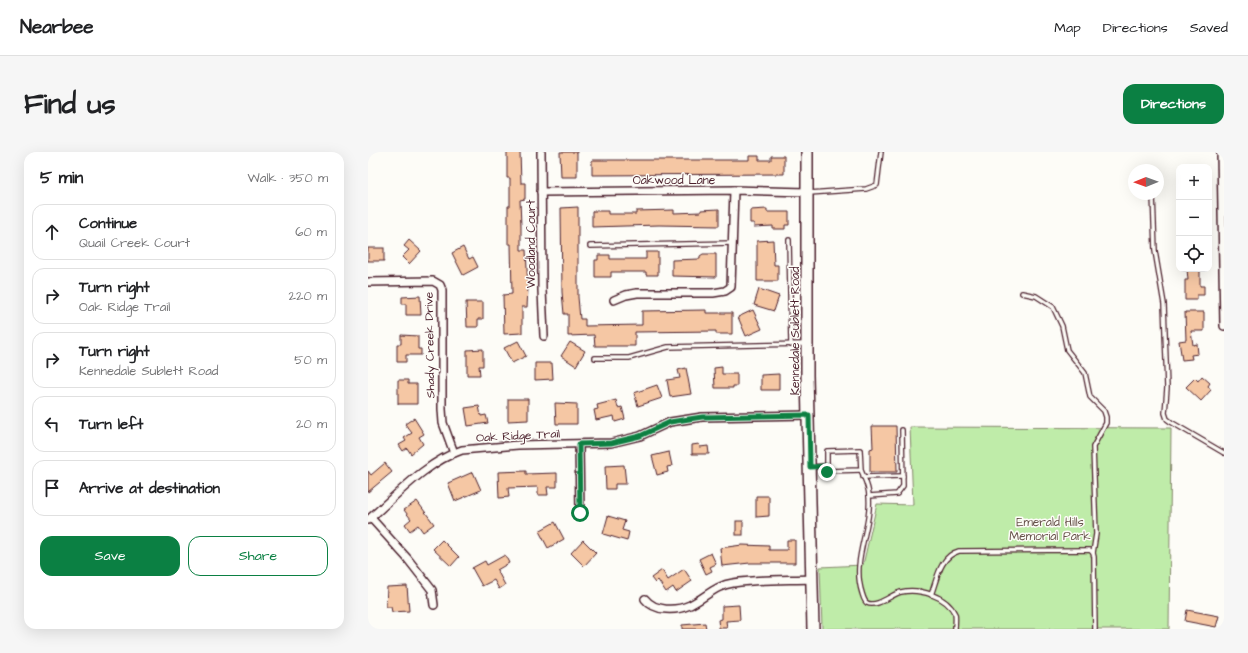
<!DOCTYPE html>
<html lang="en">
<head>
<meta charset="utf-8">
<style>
	body { margin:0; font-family:"Architects Daughter",sans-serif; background:#f6f6f6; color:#202124 }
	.controls { position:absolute; right:12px; top:12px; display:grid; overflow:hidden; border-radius:8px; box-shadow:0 4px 16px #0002 }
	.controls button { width:36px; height:36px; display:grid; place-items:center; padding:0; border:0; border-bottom:1px solid #e0e0e0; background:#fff; color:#202124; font:20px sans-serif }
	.compass { position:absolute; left:760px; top:12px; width:36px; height:36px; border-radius:50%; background:#fff; box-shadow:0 4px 16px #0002; rotate:269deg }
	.stop { position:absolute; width:12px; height:12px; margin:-9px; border:3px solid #0b8043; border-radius:50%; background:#fff }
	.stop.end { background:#0b8043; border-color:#fff; box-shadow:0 1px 4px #0008 }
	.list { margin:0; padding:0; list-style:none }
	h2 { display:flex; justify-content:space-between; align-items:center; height:52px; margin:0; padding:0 16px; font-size:17px }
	h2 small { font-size:13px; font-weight:400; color:#757577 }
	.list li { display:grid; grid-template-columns:26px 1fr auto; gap:12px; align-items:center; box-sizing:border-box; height:56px; margin:0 8px 8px; padding:0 8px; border:1px solid #e0e0e0; border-radius:12px }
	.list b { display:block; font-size:15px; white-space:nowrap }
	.list p { margin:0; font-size:13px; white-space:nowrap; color:#757577 }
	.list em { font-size:13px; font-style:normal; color:#757577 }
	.actions { display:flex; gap:8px; padding:12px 16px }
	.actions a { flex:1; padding:9px 0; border:1px solid #0b8043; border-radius:12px; text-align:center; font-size:14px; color:#0b8043 }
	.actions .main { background:#0b8043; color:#fff }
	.icon { flex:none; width:22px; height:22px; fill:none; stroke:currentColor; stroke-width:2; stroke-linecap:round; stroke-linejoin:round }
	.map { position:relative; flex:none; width:856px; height:477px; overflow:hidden; border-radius:12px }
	header { display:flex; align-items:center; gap:24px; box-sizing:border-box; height:56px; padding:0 20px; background:#fff; border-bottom:1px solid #e0e0e0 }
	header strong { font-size:19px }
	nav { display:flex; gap:22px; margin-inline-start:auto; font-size:14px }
	.intro { display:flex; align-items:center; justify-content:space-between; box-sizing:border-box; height:96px; padding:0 24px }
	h1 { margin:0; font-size:28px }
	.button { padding:10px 18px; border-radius:12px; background:#0b8043; color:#fff; font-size:14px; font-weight:700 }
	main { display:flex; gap:24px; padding:0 24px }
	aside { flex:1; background:#fff; border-radius:12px; box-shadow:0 4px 16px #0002 }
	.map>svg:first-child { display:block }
</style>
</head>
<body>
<header>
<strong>Nearbee</strong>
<nav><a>Map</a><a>Directions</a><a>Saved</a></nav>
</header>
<div class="intro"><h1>Find us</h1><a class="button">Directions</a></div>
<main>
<aside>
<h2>5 min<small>Walk · 350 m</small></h2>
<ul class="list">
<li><svg class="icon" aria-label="ahead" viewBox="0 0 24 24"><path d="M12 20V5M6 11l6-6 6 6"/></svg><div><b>Continue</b><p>Quail Creek Court</p></div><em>60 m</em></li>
<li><svg class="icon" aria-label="right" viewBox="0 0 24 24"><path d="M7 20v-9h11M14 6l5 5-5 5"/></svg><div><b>Turn right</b><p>Oak Ridge Trail</p></div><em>220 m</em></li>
<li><svg class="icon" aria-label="right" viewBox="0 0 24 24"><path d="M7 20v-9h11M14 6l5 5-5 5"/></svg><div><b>Turn right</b><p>Kennedale Sublett Road</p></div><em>50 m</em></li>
<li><svg class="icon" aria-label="left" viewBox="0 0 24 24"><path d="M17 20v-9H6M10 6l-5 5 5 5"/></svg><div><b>Turn left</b></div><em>20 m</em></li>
<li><svg class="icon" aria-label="arrive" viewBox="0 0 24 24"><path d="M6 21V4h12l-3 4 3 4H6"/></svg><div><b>Arrive at destination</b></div></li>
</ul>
<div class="actions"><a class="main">Save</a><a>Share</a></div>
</aside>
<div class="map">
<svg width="856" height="477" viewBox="0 0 856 477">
	<rect width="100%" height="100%" fill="#fdfcf7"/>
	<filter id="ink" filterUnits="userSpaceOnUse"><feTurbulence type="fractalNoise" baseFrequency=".025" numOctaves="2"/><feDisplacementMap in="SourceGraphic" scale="8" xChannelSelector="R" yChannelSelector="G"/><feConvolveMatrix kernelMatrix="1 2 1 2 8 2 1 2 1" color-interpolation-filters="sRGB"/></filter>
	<g filter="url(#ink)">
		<path fill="#bfeca9" stroke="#84866a" d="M 542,275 L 803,276 L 801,477 L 454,477 L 452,415 L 495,413 L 509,352 L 545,353 Z"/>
		<g fill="#f5c7a4" stroke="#4a1f2b">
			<path d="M 139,0 L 152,0 L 153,31 L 157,31 L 157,47 L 152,48 L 153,74 L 153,98 L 158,98 L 160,136 L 159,155 L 154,155 L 154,181 L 136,182 L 135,143 L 144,142 L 143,92 L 140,92 L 140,54 L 142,54 L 142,26 L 139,26 Z"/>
			<path d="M 192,0 L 209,0 L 209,25 L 193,25 Z"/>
			<path d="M 381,4 L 391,4 L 391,8 L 403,8 L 403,4 L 416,4 L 416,22 L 224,23 L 224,8 L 381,8 Z"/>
			<path d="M 210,55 L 210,145 L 212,167 L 217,167 L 217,174 L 274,173 L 274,159 L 338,158 L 338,161 L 364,161 L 364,182 L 348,182 L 348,179 L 267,180 L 267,194 L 227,194 L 226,183 L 200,184 L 200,162 L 196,162 L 194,140 L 193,56 Z"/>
			<path d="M 351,57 L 351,74 L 291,73 L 224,75 L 224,59 L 240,59 L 240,62 L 268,62 L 268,59 L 306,58 L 306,61 L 333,60 L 333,58 Z"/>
			<path d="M 399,57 L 399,60 L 421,60 L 421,73 L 417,73 L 417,77 L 405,77 L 405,74 L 386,75 L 386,71 L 382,71 L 382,58 Z"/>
			<path d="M 41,88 L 53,99 L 41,112 L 34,105 L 41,98 L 36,94 Z"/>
			<path d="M 405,88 L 406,113 L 410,113 L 410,129 L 389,129 L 389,89 Z"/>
			<path d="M 95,95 L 101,107 L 105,105 L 110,115 L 95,123 L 84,101 Z"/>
			<rect x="0" y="96" width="16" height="13"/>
			<path d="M 278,100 L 290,100 L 290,123 L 278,123 L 278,120 L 243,120 L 243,125 L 227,125 L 227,108 L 230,108 L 230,103 L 242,103 L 242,107 L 278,107 Z"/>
			<path d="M 335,102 L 348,102 L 348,125 L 304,124 L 304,108 L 332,107 L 332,104 Z"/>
			<path d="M 819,117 L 832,117 L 832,134 L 836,134 L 836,143 L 829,143 L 829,148 L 817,148 L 817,128 L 820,128 Z"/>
			<path d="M 391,137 L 411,144 L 406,159 L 386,153 Z"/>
			<path d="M 52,144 L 53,163 L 38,163 L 38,152 L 34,152 L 34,145 Z"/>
			<path d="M 98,150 L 115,150 L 115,167 L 110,167 L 110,175 L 99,175 Z"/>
			<path d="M 385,158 L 394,177 L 378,184 L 370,165 Z"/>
			<path d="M 817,160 L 836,160 L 836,179 L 823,179 L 825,193 L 829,192 L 830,202 L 823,203 L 824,207 L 814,208 L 811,189 L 818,188 Z"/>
			<path d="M 33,183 L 50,184 L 50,197 L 53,197 L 53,203 L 38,203 L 38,210 L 29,210 L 29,192 L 33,192 Z"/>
			<path d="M 150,189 L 158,204 L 144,211 L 136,196 Z"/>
			<path d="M 202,190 L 217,199 L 208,214 L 193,204 Z"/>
			<path d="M 115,197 L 115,214 L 111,214 L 112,223 L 99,223 L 99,198 Z"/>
			<path d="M 167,211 L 184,211 L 185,227 L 167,228 Z"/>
			<path d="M 354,215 L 354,222 L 369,222 L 369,234 L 365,234 L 365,236 L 347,236 L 346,216 Z"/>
			<path d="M 318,216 L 323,242 L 302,245 L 299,228 L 312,226 L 310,218 Z"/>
			<path d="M 411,222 L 411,238 L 393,238 L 393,223 Z"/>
			<path d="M 834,224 L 842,231 L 840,234 L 843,238 L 833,249 L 818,235 L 827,226 L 830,229 Z"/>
			<path d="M 30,228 L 40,228 L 40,232 L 49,232 L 49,252 L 30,252 Z"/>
			<path d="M 289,233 L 294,246 L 270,254 L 266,241 Z"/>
			<path d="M 140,247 L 160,247 L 160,268 L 140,269 Z"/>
			<path d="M 248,248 L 250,256 L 254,255 L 257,267 L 247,270 L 246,264 L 228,268 L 226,258 L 230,257 L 229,253 Z"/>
			<path d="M 187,251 L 209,252 L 209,272 L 188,272 Z"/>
			<path d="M 111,254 L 113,264 L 118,263 L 120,271 L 100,274 L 97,256 Z"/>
			<path d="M 46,266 L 56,282 L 51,285 L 55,292 L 43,302 L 39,296 L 35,299 L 31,293 L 38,289 L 36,286 L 44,281 L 37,272 Z"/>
			<path d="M 504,274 L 528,274 L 529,320 L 502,320 L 502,297 L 505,296 Z"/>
			<path d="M 331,292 L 332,295 L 340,294 L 341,302 L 324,302 L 324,293 Z"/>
			<path d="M 301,300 L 304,314 L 299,315 L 300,320 L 289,323 L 284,304 Z"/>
			<path d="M 17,311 L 24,320 L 0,340 L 0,319 L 3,323 Z"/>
			<path d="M 256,313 L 258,332 L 247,332 L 247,337 L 238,337 L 237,314 Z"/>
			<path d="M 158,319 L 158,322 L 189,321 L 189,335 L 179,335 L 180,343 L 170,343 L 170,335 L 140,336 L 141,345 L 131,346 L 130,320 Z"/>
			<path d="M 105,320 L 113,338 L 87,349 L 80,331 Z"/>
			<path d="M 388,344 L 401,344 L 401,364 L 388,365 Z"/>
			<path d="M 49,349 L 66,372 L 55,380 L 50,373 L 42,379 L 37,372 L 43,367 L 36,358 Z"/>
			<path d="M 240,364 L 257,369 L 254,378 L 261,380 L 259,389 L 235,382 Z"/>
			<rect x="368" y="369" width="7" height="14"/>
			<path d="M 187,370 L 196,387 L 180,396 L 171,379 Z"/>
			<path d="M 74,388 L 91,405 L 83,414 L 65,397 Z"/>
			<path d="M 215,388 L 228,401 L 216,414 L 203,401 Z"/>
			<path d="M 419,388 L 427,388 L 427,411 L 382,411 L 354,414 L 352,396 L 374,393 L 401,394 L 401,398 L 419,398 Z"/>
			<path d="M 343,401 L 348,412 L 342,415 L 344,419 L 338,422 L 331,407 Z"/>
			<path d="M 137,403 L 141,411 L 129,418 L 137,433 L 131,437 L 126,428 L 114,434 L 104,416 L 117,409 L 119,413 Z"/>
			<path d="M 316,417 L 324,429 L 308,440 L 305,435 L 298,440 L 290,428 L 287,431 L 283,426 L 294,418 L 300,428 Z"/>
			<path d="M 39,434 L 41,459 L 24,460 L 23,455 L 18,455 L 19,435 Z"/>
			<path d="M 371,453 L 372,468 L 358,469 L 359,476 L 351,476 L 350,468 L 354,467 L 354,454 Z"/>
			<path d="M 819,458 L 851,464 L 848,475 L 817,469 Z"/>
			<path d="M 337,471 L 338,477 L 314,477 L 314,473 Z"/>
		</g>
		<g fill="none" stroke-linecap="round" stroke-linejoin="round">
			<g stroke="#4a1f2b" stroke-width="6">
				<g id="service">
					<path d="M 441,41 L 498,37 L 509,33 L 513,0"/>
					<path d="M 785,42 L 787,99 L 796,152 L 799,236 L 797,261 L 799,267 L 803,270 L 856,301"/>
					<path d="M 421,88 L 423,193"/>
					<path d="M 222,94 L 365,91"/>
					<path d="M 654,141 L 668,144 L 685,155 L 694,174 L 699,198 L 717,221 L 722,245 L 736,259 L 738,265 L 738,271 L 725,295 L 728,382 L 725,401"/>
					<path d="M 227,206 L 261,206 L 300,195 L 436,192"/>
					<path d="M 492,298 L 493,318 L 459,319 L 459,299 Z"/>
					<path d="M 443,315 L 459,314"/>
					<path d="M 493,318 C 496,326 501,335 501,344 C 504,377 483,407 494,441 C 495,444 496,449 499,451 C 509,456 524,442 533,440 C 551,436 579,444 587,462 C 588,466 587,472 587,477"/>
					<path d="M 495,325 L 535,324"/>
					<path d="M 501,344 L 529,342 L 535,334 L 534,278"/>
					<path d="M 563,443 C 569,427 572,404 591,399 L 722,398 L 725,401 L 726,405 L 727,477"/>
				</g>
			</g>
			<g stroke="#4a1f2b" stroke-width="10">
				<g id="minor">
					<path d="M 173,0 L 174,138 L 176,184"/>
					<path d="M 853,0 L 856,174"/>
					<path d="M 173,40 L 366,38 L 439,40"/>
					<path d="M 0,130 L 65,129 L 72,133 L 74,138 L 74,257 L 75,271 L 86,301"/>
					<path d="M 246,148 L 258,143 L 269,141 L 345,141 L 357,139 L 363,135 L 366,38"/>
					<path d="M 211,292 L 212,361"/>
					<path d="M 3,366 L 39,406 L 64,438 L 66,453"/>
					<path d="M 0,368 C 28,344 58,310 94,298 L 150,293 L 243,291 L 272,284 L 302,270 L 334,265 L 441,263"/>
					<path d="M 277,447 C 287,460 308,459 322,453 C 337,446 348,433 365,431 C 391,427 418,428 444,427"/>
				</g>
			</g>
			<g stroke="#4a1f2b" stroke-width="14">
				<path id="secondary" d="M 439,0 L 439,223 L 445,477"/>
			</g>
			<use href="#service" stroke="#fdfcf7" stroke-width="3.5"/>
			<use href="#minor" stroke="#fdfcf7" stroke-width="7"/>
			<use href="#secondary" stroke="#fdfcf7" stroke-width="11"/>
		</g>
	</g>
	<g fill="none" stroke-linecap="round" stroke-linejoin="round" filter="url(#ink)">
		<path stroke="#0b8043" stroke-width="5" d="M 212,361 L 211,292 L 243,291 L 272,284 L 302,270 L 334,265 L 441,263 L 442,315 L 459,314 L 459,320"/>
	</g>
	<g text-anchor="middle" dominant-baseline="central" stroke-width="3" stroke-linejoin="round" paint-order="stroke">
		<g font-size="12" fill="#4a1f2b" stroke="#fdfcf7">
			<text x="306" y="28">Oakwood Lane</text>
			<text transform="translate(163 92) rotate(-90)">Woodland Court</text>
			<text transform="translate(427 179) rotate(-90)">Kennedale Sublett Road</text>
			<text transform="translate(62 193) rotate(-91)">Shady Creek Drive</text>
			<text transform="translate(150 284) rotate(-3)">Oak Ridge Trail</text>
		</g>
		<g font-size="12" fill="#67524a" stroke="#fdfcf7">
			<text x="682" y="370">Emerald Hills<tspan x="682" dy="14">Memorial Park</tspan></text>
		</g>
	</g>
</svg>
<div class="controls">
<button>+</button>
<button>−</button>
<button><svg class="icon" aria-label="locate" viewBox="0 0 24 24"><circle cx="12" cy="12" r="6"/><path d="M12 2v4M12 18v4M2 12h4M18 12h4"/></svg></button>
</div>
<svg class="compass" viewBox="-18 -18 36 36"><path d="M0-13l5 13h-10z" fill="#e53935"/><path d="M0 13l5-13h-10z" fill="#757577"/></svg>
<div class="stop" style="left:212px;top:361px"></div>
<div class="stop end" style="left:459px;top:320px"></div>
</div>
</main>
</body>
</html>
